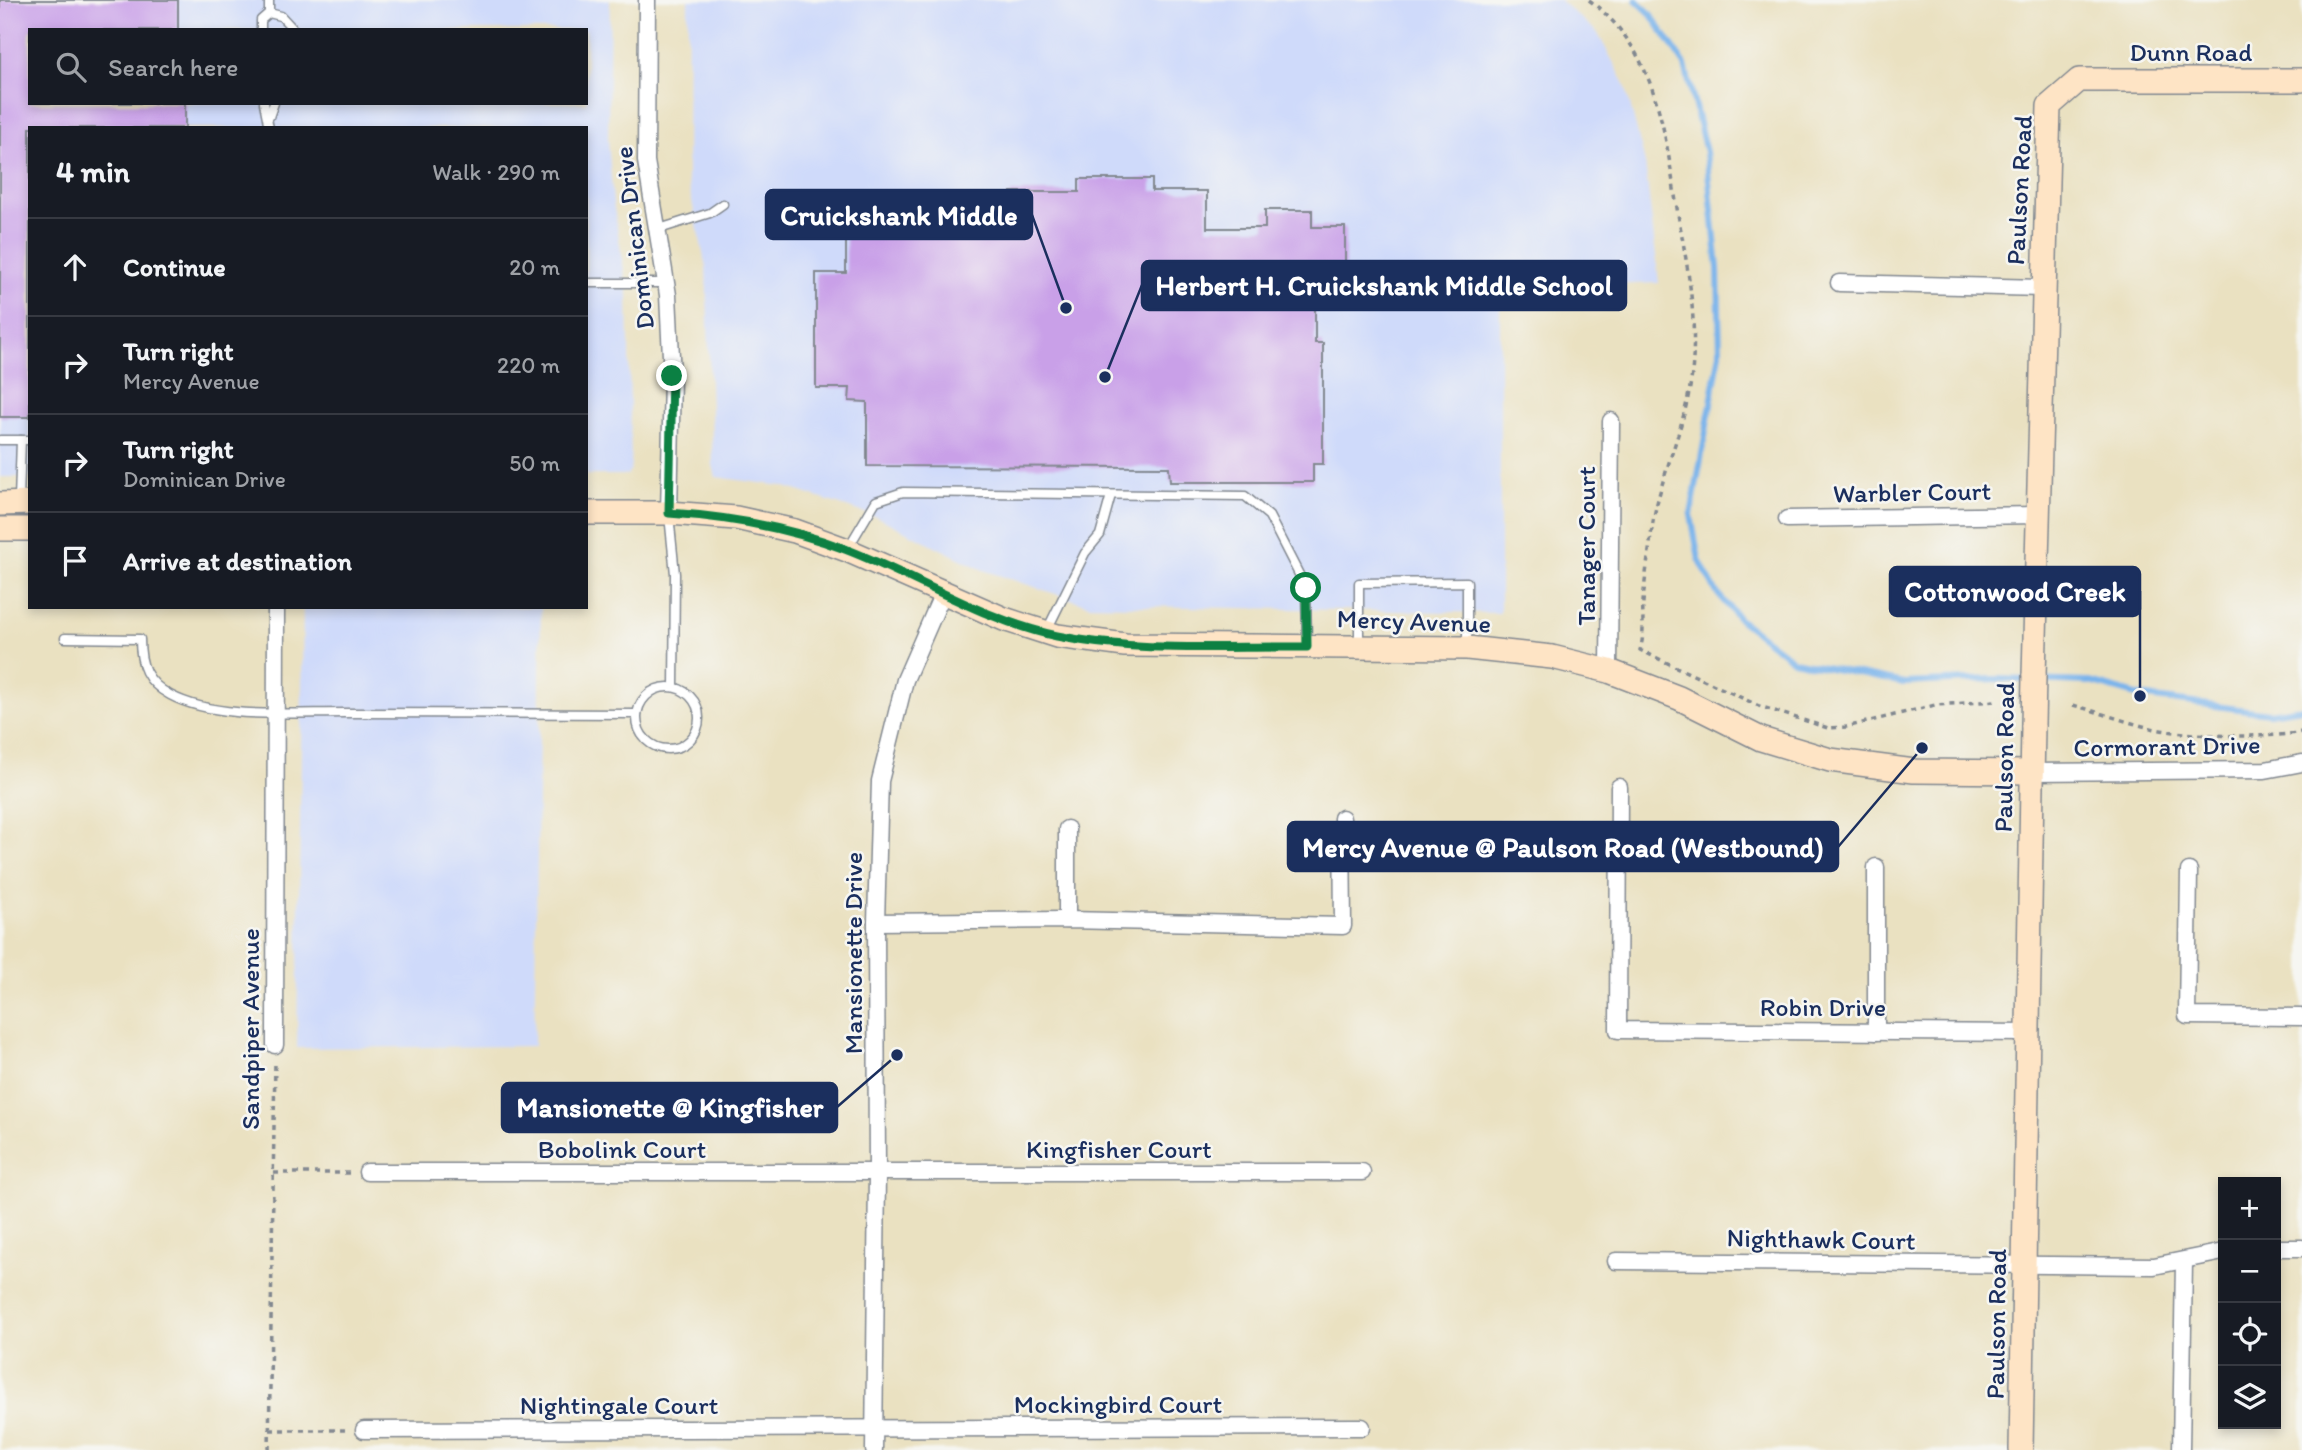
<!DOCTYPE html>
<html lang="en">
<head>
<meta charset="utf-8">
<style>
	body { margin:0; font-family:Itim,sans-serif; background:#20242c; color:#f1f3f6 }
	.controls { position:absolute; right:21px; bottom:21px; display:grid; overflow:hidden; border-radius:0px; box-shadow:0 4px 10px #0003 }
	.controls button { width:63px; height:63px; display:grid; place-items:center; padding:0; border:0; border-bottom:2px solid #363941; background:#171b24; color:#f1f3f6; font:35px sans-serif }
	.stop { position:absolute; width:21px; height:21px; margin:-16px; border:5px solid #0b8043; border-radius:50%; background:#fff }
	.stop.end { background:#0b8043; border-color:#fff; box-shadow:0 2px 7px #0008 }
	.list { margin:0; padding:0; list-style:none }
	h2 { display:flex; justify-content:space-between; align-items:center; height:91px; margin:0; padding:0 28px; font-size:30px }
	h2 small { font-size:23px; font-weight:400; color:#9ea1a6 }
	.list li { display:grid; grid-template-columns:46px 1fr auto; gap:21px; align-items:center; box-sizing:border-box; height:98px; padding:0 28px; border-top:2px solid #363941 }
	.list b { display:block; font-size:26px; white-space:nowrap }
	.list p { margin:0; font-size:23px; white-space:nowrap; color:#9ea1a6 }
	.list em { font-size:23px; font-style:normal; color:#9ea1a6 }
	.icon { flex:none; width:38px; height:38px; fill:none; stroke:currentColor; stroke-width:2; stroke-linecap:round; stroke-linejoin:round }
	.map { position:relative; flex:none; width:2302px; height:1450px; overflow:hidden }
	.search { position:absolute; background:#171b24; box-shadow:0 4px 10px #0003; left:28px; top:28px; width:560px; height:77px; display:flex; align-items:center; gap:18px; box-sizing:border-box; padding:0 24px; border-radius:0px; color:#9ea1a6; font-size:26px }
	.panel { position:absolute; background:#171b24; box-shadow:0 4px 10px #0003; left:28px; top:126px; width:560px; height:483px; border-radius:0px }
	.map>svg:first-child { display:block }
</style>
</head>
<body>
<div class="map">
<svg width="2302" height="1450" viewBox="0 0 2302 1450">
	<rect width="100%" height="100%" fill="#f6f6f2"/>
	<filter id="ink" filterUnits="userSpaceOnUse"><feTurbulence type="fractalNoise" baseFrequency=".0143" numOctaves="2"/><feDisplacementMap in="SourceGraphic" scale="14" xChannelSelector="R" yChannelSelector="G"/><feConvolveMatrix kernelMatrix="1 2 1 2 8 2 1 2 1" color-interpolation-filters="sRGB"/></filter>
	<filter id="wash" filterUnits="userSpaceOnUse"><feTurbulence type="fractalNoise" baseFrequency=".00686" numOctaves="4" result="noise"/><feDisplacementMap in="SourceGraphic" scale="28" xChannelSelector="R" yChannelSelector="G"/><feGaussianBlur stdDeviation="1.57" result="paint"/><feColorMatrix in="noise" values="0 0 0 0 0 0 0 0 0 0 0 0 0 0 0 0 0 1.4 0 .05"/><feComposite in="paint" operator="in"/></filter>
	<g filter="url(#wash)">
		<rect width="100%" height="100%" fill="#eae1c1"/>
		<g fill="#cfdafa" fill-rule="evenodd">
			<path d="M 0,0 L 610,0 L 608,139 L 613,202 L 628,295 L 631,469 L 627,475 L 586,475 L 586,128 L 30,128 L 30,477 L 0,477 ZM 30,30 L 586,30 L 586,103 L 30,103 Z"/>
			<path d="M 688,0 L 1559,0 L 1597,32 L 1625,84 L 1645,163 L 1659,283 L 1500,289 L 1500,613 L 1089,605 L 983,570 L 877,517 L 783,486 L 716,477 L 713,465 L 706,267 L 687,178 Z"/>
			<path d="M 303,607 L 541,607 L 534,1046 L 297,1048 Z"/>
		</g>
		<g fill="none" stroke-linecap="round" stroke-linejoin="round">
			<path stroke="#7ab4eb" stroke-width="6" d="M 1636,0 L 1649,12 L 1685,65 L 1706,152 L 1718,268 L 1720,353 L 1691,515 L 1699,560 L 1717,593 L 1740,620 L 1794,661 L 1904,683 L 1994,679 L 2090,682 L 2140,696 L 2269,713 L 2302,708"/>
		</g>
		<g id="blocks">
			<g fill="#c9a0e8">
				<path d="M 0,0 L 178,0 L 178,30 L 30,30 L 30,103 L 185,103 L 185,128 L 30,128 L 30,417 L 0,417 Z"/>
				<path d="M 1079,179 L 1152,179 L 1152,191 L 1207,191 L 1207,228 L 1265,228 L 1265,210 L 1312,210 L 1312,227 L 1345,227 L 1345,266 L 1315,266 L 1315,343 L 1323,343 L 1323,464 L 1313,464 L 1313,482 L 1170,482 L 1169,467 L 867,466 L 867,402 L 849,401 L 850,388 L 816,388 L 816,273 L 846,273 L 846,235 L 1011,235 L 1011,192 L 1079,192 Z"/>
			</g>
		</g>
	</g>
	<g filter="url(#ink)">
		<use href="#blocks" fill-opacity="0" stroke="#828890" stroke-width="2"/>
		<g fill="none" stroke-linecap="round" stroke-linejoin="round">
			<g stroke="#828890" stroke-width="11">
				<g id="lane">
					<path d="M 269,13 L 269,0"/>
					<path d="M 261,30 L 261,20 L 269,13 L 281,16 L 294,30"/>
					<path d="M 264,103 L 269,128"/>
					<path d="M 269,117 L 274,103"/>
					<path d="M 656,230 L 710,213 L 723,204"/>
					<path d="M 586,283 L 666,283"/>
					<path d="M 0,440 L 30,440"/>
					<path d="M 19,500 L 21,440"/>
					<path d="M 669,515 L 675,574 L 674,687"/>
					<path d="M 848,548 L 876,501 L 903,492 L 1245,496 L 1269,516 L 1306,588 L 1307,644"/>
					<path d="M 1047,630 L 1085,553 L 1100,535 L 1111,495"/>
					<path d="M 65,638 L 140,639 C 140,665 146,682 170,695 C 218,721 300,712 354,713 C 448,714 542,714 637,714"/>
					<path d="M 1359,644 L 1359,583 L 1467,582 L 1467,645"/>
					<circle cx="668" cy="718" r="31"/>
				</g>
			</g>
			<g stroke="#828890" stroke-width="19">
				<g id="street">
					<path d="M 647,0 L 646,161 L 668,295 L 672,377 L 669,513"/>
					<path d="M 1839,283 L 2042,288"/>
					<path d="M 1787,519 L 2037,515"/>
					<path d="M 1609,671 L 1611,421"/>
					<path d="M 2032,772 L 2265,770 L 2302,763"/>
					<path d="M 1619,787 L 1618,1030 L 2027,1033"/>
					<path d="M 1876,867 L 1876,1032"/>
					<path d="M 2189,871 L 2187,1016 L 2302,1017"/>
					<path d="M 1067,920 L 1067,829"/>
					<path d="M 876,922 L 1067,920 L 1343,926 L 1342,818"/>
					<path d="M 275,1045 L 276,607"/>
					<path d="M 367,1172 L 1362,1172"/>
					<path d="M 2276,1248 L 2302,1248"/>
					<path d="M 1616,1261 L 2154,1266 L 2223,1252"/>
					<path d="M 364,1430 L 1362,1427"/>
					<path d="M 874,1450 L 877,1174 L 876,922 L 880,781 L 905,680 L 943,593"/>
					<path d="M 2181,1450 L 2184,1262"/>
				</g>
			</g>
			<g stroke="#828890" stroke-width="26">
				<g id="secondary">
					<path d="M 0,504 L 30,503"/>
					<path d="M 586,513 L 669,513 L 736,518 L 795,531 L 847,550 L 1004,619 L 1057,636 L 1125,645 L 1467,648 L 1552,657 L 1609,671 L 1679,698 L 1761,739 L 1830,760 L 1914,771 L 2032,772"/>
					<path d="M 0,529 L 30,529"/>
					<path d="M 2034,676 L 2049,106 L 2079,80 L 2302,80"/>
					<path d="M 2021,1450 L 2033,725"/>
				</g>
			</g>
			<g stroke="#828890" stroke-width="3.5" stroke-dasharray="5 5" stroke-linecap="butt">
				<path d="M 1589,0 C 1661,54 1665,139 1679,220 C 1689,274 1697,318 1692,373 C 1686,427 1660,475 1652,528 C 1649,552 1645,578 1643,602 C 1642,618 1645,634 1640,650 L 1759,706 L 1828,728 L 1846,727 L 1935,705 L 1996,701"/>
				<path d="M 2073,705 C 2099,712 2125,722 2151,728 C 2183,736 2270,739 2302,732"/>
				<path d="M 274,1173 L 351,1173"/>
				<path d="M 270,1430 L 348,1430"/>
				<path d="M 269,1450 L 275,1060"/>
			</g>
			<use href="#lane" stroke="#fff" stroke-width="8"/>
			<use href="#street" stroke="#fff" stroke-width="16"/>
			<use href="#secondary" stroke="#fee4c5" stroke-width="23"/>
			<g stroke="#828890" stroke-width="26" stroke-linecap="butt">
				<path id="secondary-bridge" d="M 2033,725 L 2034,676"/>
			</g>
			<use href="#secondary-bridge" stroke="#fee4c5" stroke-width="23"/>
		</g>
	</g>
	<g fill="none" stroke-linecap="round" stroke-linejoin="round" filter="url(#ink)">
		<path stroke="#0b8043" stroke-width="9" d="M 672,376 L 669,513 C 731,517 787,527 845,549 C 916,576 982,620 1057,636 C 1138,653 1225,646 1307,647 L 1306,588"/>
	</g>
	<g text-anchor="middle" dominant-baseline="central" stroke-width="5" stroke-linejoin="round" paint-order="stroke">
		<g font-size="26" fill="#1b2f5e" stroke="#f6f6f2">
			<text x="2191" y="52">Dunn Road</text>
			<text transform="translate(2019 190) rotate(-87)">Paulson Road</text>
			<text transform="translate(634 238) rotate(-97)">Dominican Drive</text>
			<text transform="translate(1912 492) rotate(-1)">Warbler Court</text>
			<text transform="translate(1586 546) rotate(-90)">Tanager Court</text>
			<text transform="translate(1414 621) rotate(2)">Mercy Avenue</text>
			<text transform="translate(2167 746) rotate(-1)">Cormorant Drive</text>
			<text transform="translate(2004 757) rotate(-89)">Paulson Road</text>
			<text transform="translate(853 953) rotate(-90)">Mansionette Drive</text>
			<text x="1823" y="1007">Robin Drive</text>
			<text transform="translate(250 1029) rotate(-90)">Sandpiper Avenue</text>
			<text x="622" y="1149">Bobolink Court</text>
			<text x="1119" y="1149">Kingfisher Court</text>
			<text transform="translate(1821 1239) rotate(1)">Nighthawk Court</text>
			<text transform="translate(1996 1324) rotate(-89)">Paulson Road</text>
			<text x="1118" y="1404">Mockingbird Court</text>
			<text x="619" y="1405">Nightingale Court</text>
		</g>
	</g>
	<path fill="none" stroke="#1b2f5e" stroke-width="2.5" d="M1066 308L1032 215M1105 377L1142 285M2140 696L2140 591M1922 748L1838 847M897 1055L837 1107"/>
	<g fill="#1b2f5e" stroke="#f6f6f2" stroke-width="2.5">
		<circle cx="1066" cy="308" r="7"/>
		<circle cx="1105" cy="377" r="7"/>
		<circle cx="2140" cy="696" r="7"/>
		<circle cx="1922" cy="748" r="7"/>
		<circle cx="897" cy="1055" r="7"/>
	</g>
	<g fill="#1b2f5e" stroke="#1b2f5e" stroke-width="2.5">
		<rect x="766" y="190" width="266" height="49" rx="7"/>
		<rect x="1142" y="261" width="484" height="49" rx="7"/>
		<rect x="1890" y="567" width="250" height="49" rx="7"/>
		<rect x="1288" y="822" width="550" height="49" rx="7"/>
		<rect x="502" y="1083" width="335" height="49" rx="7"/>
	</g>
	<g font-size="28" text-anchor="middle" font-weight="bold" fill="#fff">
		<text x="899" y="225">Cruickshank Middle</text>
		<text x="1384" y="295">Herbert H. Cruickshank Middle School</text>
		<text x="2015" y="601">Cottonwood Creek</text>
		<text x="1563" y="857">Mercy Avenue @ Paulson Road (Westbound)</text>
		<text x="670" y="1117">Mansionette @ Kingfisher</text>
	</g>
</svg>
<div class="controls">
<button>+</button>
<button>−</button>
<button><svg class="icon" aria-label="locate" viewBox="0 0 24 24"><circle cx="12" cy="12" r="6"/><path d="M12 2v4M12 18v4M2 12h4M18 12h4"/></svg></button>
<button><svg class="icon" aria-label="layers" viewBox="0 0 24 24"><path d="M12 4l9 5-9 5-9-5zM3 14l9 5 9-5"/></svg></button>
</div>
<div class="stop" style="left:1306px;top:588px"></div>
<div class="stop end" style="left:672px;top:376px"></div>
<div class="search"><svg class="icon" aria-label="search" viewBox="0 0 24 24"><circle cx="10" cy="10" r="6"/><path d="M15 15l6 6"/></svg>Search here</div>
<section class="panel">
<h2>4 min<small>Walk · 290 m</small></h2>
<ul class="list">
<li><svg class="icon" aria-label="ahead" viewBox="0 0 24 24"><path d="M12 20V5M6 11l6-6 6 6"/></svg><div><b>Continue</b></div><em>20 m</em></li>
<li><svg class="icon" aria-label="right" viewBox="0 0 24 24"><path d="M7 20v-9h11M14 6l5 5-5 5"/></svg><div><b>Turn right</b><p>Mercy Avenue</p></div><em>220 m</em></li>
<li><svg class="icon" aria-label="right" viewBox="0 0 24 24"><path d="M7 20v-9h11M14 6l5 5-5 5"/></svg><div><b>Turn right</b><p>Dominican Drive</p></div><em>50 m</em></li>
<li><svg class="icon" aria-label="arrive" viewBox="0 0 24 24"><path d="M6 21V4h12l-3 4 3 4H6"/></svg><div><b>Arrive at destination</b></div></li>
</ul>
</section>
</div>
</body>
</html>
